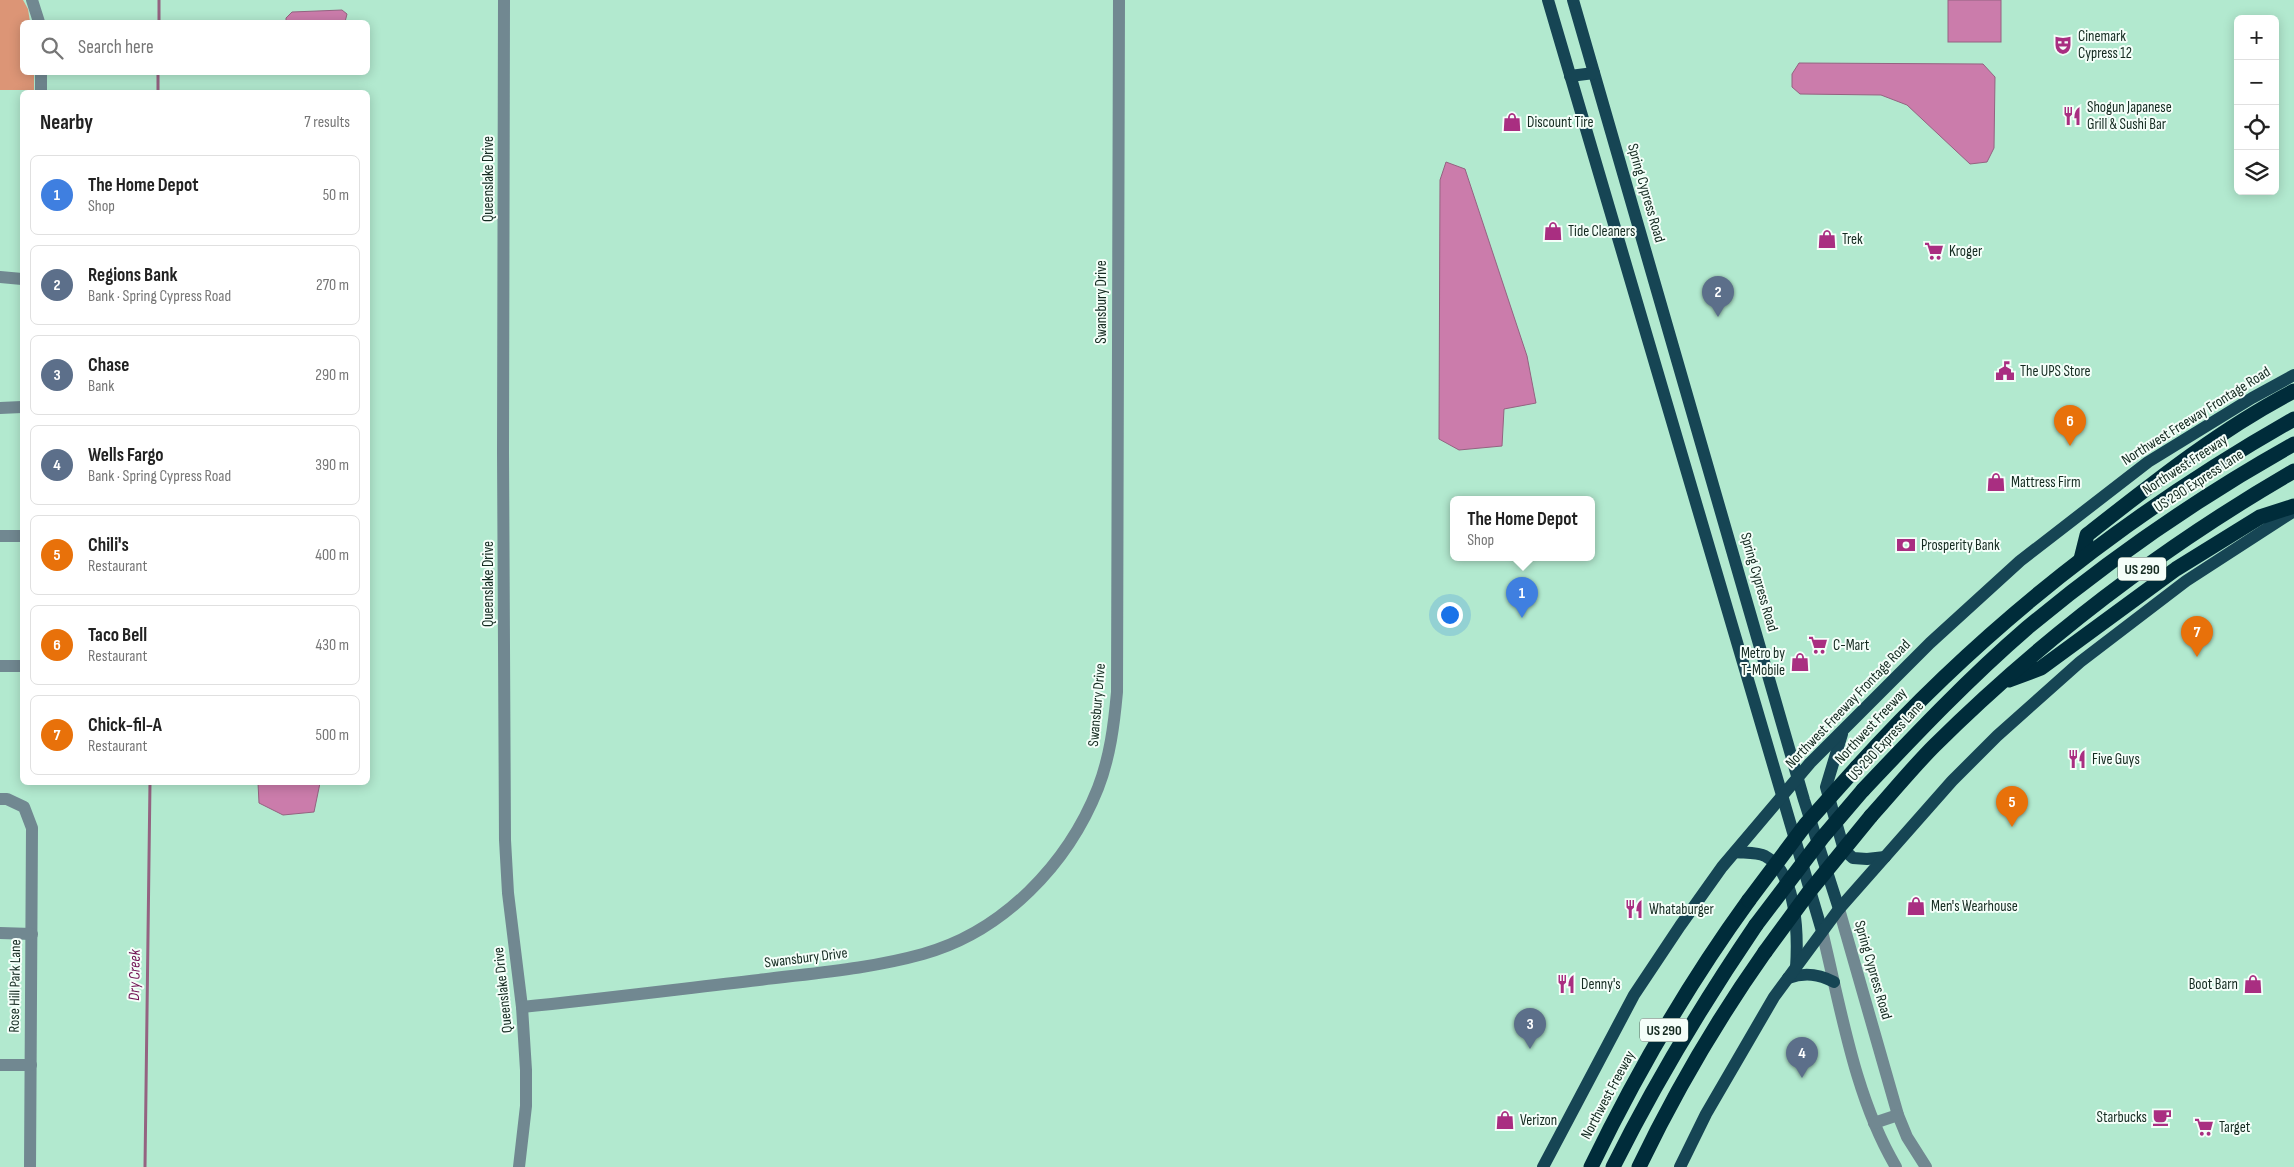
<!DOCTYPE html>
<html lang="en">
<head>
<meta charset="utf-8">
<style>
	body { margin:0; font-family:"Sofia Sans Condensed",sans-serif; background:#f6f6f6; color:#222 }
	.controls { position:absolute; right:15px; top:15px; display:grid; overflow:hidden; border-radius:8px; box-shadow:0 2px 12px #0003 }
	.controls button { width:45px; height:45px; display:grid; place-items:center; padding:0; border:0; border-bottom:1px solid #e0e0e0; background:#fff; color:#222; font:25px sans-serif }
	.you { position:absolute; left:1449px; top:614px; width:18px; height:18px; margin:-12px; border:4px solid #fff; border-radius:50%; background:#1a73e8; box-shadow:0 0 0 8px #1a73e833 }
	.badge { display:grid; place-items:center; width:32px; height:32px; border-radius:50%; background:#a92e81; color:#fff; font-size:16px; font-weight:700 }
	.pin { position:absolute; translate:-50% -41px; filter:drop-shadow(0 1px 2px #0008) }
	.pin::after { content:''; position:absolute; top:26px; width:18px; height:15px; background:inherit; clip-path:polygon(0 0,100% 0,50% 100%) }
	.popup { position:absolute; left:1450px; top:496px; width:145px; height:65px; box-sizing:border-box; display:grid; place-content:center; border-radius:8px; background:#fff; filter:drop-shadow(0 1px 4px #0005); font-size:16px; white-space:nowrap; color:#767676 }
	.popup b { font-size:19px; color:#222 }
	.popup::after { content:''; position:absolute; left:50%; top:100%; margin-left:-10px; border:10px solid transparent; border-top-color:#fff }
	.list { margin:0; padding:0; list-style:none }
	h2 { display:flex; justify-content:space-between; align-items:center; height:65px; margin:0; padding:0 20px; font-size:21px }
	h2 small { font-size:16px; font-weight:400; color:#767676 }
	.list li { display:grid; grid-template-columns:32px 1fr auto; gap:15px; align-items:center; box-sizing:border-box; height:80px; margin:0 10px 10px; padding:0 10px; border:1px solid #e0e0e0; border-radius:8px }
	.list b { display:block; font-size:19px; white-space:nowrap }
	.list p { margin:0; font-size:16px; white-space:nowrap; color:#767676 }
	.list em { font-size:16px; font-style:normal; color:#767676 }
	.icon { flex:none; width:28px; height:28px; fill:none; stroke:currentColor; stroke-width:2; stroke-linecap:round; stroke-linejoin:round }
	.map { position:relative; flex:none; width:2294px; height:1167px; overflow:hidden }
	.search { position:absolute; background:#fff; box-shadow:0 2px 12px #0003; left:20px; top:20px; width:350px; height:55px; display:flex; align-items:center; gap:12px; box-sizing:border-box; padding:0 18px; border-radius:8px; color:#767676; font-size:19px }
	.panel { position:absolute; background:#fff; box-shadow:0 2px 12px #0003; left:20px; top:90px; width:350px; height:695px; border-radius:8px }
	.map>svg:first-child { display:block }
</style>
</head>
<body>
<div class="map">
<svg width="2294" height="1167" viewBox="0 0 2294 1167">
	<rect width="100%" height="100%" fill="#b2e9cf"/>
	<path fill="#dc9576" d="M 0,0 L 23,0 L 28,9 L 30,22 L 22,22 L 22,72 L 34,73 L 34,90 L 0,90 Z"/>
	<g fill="#cb7cab" stroke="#946381">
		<rect x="1948" y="0" width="53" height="42"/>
		<path d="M 342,10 L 347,14 L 345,22 L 286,22 L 286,18 L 292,12 Z"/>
		<path d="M 1799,63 L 1983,64 L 1995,77 L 1994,148 L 1987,162 L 1970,164 L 1907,105 L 1881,95 L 1800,94 L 1792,87 L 1792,74 Z"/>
		<path d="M 1446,162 L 1465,169 L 1527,356 L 1536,403 L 1504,409 L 1502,446 L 1459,450 L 1439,439 L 1440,180 Z"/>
		<path d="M 258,783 L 320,783 L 314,812 L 283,815 L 259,803 Z"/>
	</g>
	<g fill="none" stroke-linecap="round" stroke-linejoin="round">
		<g stroke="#946381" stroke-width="3">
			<path d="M 159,22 L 159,0"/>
			<path d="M 158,92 L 158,72"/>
			<path d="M 145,1167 L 150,782"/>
		</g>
		<g stroke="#718891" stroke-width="12">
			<path d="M 32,0 L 39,22"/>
			<path d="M 504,0 L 503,452 L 505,840 L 508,893 L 522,1007 L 526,1070 L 526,1106 L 519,1167"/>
			<path d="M 41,92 L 41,72"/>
			<path d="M 0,277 L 22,279"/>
			<path d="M 0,408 L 22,407"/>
			<path d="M 0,536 L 22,536"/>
			<path d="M 0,666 L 22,666"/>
			<path d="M 0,799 L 7,799 L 24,807 L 32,828 L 30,1167"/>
			<path d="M 1839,909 L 1898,1115 L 1907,1137 L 1926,1167"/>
			<path d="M 1822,931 C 1841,1009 1855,1098 1896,1167"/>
			<path d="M 0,933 L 32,934"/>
			<path d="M 522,1007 C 601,999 680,989 759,980 C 814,973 869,969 923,954 C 1003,932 1068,864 1098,788 C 1110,757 1114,725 1117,692 L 1119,0"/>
			<path d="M 0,1065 L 31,1065"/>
			<path d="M 1874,1123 L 1898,1115"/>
		</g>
		<g stroke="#164554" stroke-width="12">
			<path d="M 1548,0 L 1822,931"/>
			<path d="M 1573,0 L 1804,800 L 1839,909"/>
			<path d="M 1570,76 L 1594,73"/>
			<path d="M 1842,734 L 1826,787 L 1844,850 L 1853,858 L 1867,859 L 1885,857"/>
			<path d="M 1735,852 C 1743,853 1758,852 1765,856 C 1798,873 1798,938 1796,968"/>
			<path d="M 1788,978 C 1805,972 1819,974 1834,982"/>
			<path d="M 1543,1167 L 1634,995 L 1680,926 L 1722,867 L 1810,763 L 1930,643 L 2020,561 L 2148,462 L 2252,398 L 2294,375"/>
			<path d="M 1680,1167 L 1706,1114 L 1774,997 L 1839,909 L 1952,781 L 1997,736 L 2080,662 L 2186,581 L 2294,511"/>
		</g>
		<g stroke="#002c3a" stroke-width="15">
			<path d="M 2081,559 L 2087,535 C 2153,483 2219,430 2294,391"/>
			<path d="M 2009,680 L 2041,668 L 2176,569 L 2260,517 L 2294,506"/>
			<path d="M 1857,767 C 1983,627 2130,512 2294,419"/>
			<path d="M 1863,790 C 1916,734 1969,678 2027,628 C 2110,559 2199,497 2294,444"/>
			<path d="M 1871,816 C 1892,793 1912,768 1934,746 C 2043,638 2161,548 2294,471"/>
			<path d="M 1591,1167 C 1636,1074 1688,984 1749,900"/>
			<path d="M 1613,1167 C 1655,1083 1703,1003 1756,925"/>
			<path d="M 1639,1167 C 1675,1092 1717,1020 1765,952"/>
		</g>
		<g stroke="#002c3a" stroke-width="15">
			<path d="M 1749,900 L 1806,824 L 1857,767"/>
			<path d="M 1756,925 L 1822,838 L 1863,790"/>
			<path d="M 1765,952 L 1809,892 L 1871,816"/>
		</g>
	</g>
	<defs>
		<g id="theatre-bare" transform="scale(1.5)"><path d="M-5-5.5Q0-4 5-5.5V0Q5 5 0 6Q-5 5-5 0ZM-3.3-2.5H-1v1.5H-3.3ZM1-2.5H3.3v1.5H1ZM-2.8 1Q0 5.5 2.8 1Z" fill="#a92e81" stroke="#f4fef9" stroke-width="2.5" paint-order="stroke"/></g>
		<g id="restaurant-bare" transform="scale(1.5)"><path d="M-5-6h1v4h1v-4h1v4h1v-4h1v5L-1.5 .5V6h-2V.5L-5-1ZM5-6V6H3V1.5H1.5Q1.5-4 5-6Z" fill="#a92e81" stroke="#f4fef9" stroke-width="2.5" paint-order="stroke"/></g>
		<g id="shop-bare" transform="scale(1.5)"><path d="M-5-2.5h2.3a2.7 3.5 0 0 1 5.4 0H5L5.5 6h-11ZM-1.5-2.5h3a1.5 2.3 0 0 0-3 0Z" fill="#a92e81" stroke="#f4fef9" stroke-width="2.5" paint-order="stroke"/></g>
		<g id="supermarket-bare" transform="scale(1.5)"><path d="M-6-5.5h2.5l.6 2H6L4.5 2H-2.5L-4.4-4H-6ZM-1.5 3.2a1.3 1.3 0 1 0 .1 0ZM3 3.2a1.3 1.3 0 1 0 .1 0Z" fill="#a92e81" stroke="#f4fef9" stroke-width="2.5" paint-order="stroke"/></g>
		<g id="civic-bare" transform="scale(1.5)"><path d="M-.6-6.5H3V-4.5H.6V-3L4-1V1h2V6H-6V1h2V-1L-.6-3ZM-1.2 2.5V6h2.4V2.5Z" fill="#a92e81" stroke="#f4fef9" stroke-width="2.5" paint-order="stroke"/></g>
		<g id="bank-bare" transform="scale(1.5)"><path d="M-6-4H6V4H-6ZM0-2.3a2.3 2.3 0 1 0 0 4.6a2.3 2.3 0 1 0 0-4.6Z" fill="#a92e81" stroke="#f4fef9" stroke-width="2.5" paint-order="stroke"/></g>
		<g id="cafe-bare" transform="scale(1.5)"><path d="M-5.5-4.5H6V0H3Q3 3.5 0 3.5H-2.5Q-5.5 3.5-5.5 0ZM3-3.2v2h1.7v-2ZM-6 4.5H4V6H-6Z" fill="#a92e81" stroke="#f4fef9" stroke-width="2.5" paint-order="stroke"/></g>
	</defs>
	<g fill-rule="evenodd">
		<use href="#theatre-bare" x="2063" y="45"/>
		<use href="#restaurant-bare" x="2072" y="116"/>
		<use href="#shop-bare" x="1512" y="122"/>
		<use href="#shop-bare" x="1553" y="231"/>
		<use href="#shop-bare" x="1827" y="239"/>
		<use href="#supermarket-bare" x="1934" y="251"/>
		<use href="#civic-bare" x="2005" y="371"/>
		<use href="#shop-bare" x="1996" y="482"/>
		<use href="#bank-bare" x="1906" y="545"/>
		<use href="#supermarket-bare" x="1818" y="645"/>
		<use href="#shop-bare" x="1800" y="662"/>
		<use href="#restaurant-bare" x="2077" y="759"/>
		<use href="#shop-bare" x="1916" y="906"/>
		<use href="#restaurant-bare" x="1634" y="909"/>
		<use href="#restaurant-bare" x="1566" y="984"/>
		<use href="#shop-bare" x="2253" y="984"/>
		<use href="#cafe-bare" x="2162" y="1117"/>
		<use href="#shop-bare" x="1505" y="1120"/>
		<use href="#supermarket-bare" x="2204" y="1127"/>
	</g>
	<g text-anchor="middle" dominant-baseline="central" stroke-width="4" stroke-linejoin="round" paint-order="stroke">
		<g fill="#f4fef9" stroke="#576a61" stroke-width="1">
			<rect x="2118" y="557.5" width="48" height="23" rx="4"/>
			<rect x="1640" y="1018.5" width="48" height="23" rx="4"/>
		</g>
		<g font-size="14" font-weight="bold" fill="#142a20">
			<text x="2142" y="569">US 290</text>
			<text x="1664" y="1030">US 290</text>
		</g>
		<g font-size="15" fill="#142a20" stroke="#f4fef9" text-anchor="start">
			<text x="2078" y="36">Cinemark<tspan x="2078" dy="17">Cypress 12</tspan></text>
			<text x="2087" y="107">Shogun Japanese<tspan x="2087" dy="17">Grill &amp; Sushi Bar</tspan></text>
			<text x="1527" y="122">Discount Tire</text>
			<text x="1568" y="231">Tide Cleaners</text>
			<text x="1842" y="239">Trek</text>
			<text x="1949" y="251">Kroger</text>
			<text x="2020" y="371">The UPS Store</text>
			<text x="2011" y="482">Mattress Firm</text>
			<text x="1921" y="545">Prosperity Bank</text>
			<text x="1833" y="645">C-Mart</text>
			<text x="1785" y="653" text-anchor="end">Metro by<tspan x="1785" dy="17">T-Mobile</tspan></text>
			<text x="2092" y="759">Five Guys</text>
			<text x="1931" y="906">Men's Wearhouse</text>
			<text x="1649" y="909">Whataburger</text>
			<text x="1581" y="984">Denny's</text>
			<text x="2238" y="984" text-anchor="end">Boot Barn</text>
			<text x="2147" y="1117" text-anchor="end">Starbucks</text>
			<text x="1520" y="1120">Verizon</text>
			<text x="2219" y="1127">Target</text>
		</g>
		<g font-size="15" fill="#142a20" stroke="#f4fef9">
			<text transform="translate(488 179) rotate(-90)">Queenslake Drive</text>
			<text transform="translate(1646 193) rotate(74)">Spring Cypress Road</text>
			<text transform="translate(1101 302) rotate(-90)">Swansbury Drive</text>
			<text transform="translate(2196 416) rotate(-32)">Northwest Freeway Frontage Road</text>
			<text transform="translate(2185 465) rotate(-33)">Northwest Freeway</text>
			<text transform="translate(2199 481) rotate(-33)">US 290 Express Lane</text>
			<text transform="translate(1759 582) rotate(74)">Spring Cypress Road</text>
			<text transform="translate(488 584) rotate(-90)">Queenslake Drive</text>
			<text transform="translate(1848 704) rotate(-46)">Northwest Freeway Frontage Road</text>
			<text transform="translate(1097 705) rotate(-85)">Swansbury Drive</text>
			<text transform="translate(1871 726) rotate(-47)">Northwest Freeway</text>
			<text transform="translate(1886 741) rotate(-47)">US 290 Express Lane</text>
			<text transform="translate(806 958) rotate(-7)">Swansbury Drive</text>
			<text transform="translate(1873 970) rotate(74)">Spring Cypress Road</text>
			<text transform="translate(15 986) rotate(-89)">Rose Hill Park Lane</text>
			<text transform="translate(503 990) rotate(-96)">Queenslake Drive</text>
			<text transform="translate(1608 1095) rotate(-62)">Northwest Freeway</text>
		</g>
		<g font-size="16" font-style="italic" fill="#711153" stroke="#f4fef9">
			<text transform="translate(135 975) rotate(-89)">Dry Creek</text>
		</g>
	</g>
</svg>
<div class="controls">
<button>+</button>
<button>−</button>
<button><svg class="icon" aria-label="locate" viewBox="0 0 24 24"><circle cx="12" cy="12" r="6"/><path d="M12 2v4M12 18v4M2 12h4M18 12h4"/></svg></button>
<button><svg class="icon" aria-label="layers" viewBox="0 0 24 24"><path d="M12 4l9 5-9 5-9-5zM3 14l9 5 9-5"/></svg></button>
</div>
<div class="you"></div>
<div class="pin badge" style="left:1522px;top:618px;background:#3f7fe0">1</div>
<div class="popup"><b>The Home Depot</b>Shop</div>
<div class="pin badge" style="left:1718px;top:317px;background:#5c6f8a">2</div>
<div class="pin badge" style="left:1530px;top:1049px;background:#5c6f8a">3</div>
<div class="pin badge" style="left:1802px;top:1078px;background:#5c6f8a">4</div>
<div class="pin badge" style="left:2012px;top:827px;background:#e8710a">5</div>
<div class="pin badge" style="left:2070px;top:446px;background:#e8710a">6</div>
<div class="pin badge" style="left:2197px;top:657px;background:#e8710a">7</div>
<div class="search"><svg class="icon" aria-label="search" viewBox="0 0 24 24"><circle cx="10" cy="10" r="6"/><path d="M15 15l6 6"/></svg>Search here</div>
<section class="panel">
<h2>Nearby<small>7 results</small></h2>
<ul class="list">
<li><span class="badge" style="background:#3f7fe0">1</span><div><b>The Home Depot</b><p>Shop</p></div><em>50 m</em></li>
<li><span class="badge" style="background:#5c6f8a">2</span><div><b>Regions Bank</b><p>Bank · Spring Cypress Road</p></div><em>270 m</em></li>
<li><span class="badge" style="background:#5c6f8a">3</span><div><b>Chase</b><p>Bank</p></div><em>290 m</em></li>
<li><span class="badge" style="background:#5c6f8a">4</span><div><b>Wells Fargo</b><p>Bank · Spring Cypress Road</p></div><em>390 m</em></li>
<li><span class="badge" style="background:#e8710a">5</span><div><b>Chili's</b><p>Restaurant</p></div><em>400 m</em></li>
<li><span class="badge" style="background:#e8710a">6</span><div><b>Taco Bell</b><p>Restaurant</p></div><em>430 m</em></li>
<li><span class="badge" style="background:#e8710a">7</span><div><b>Chick-fil-A</b><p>Restaurant</p></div><em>500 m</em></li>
</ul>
</section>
</div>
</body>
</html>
